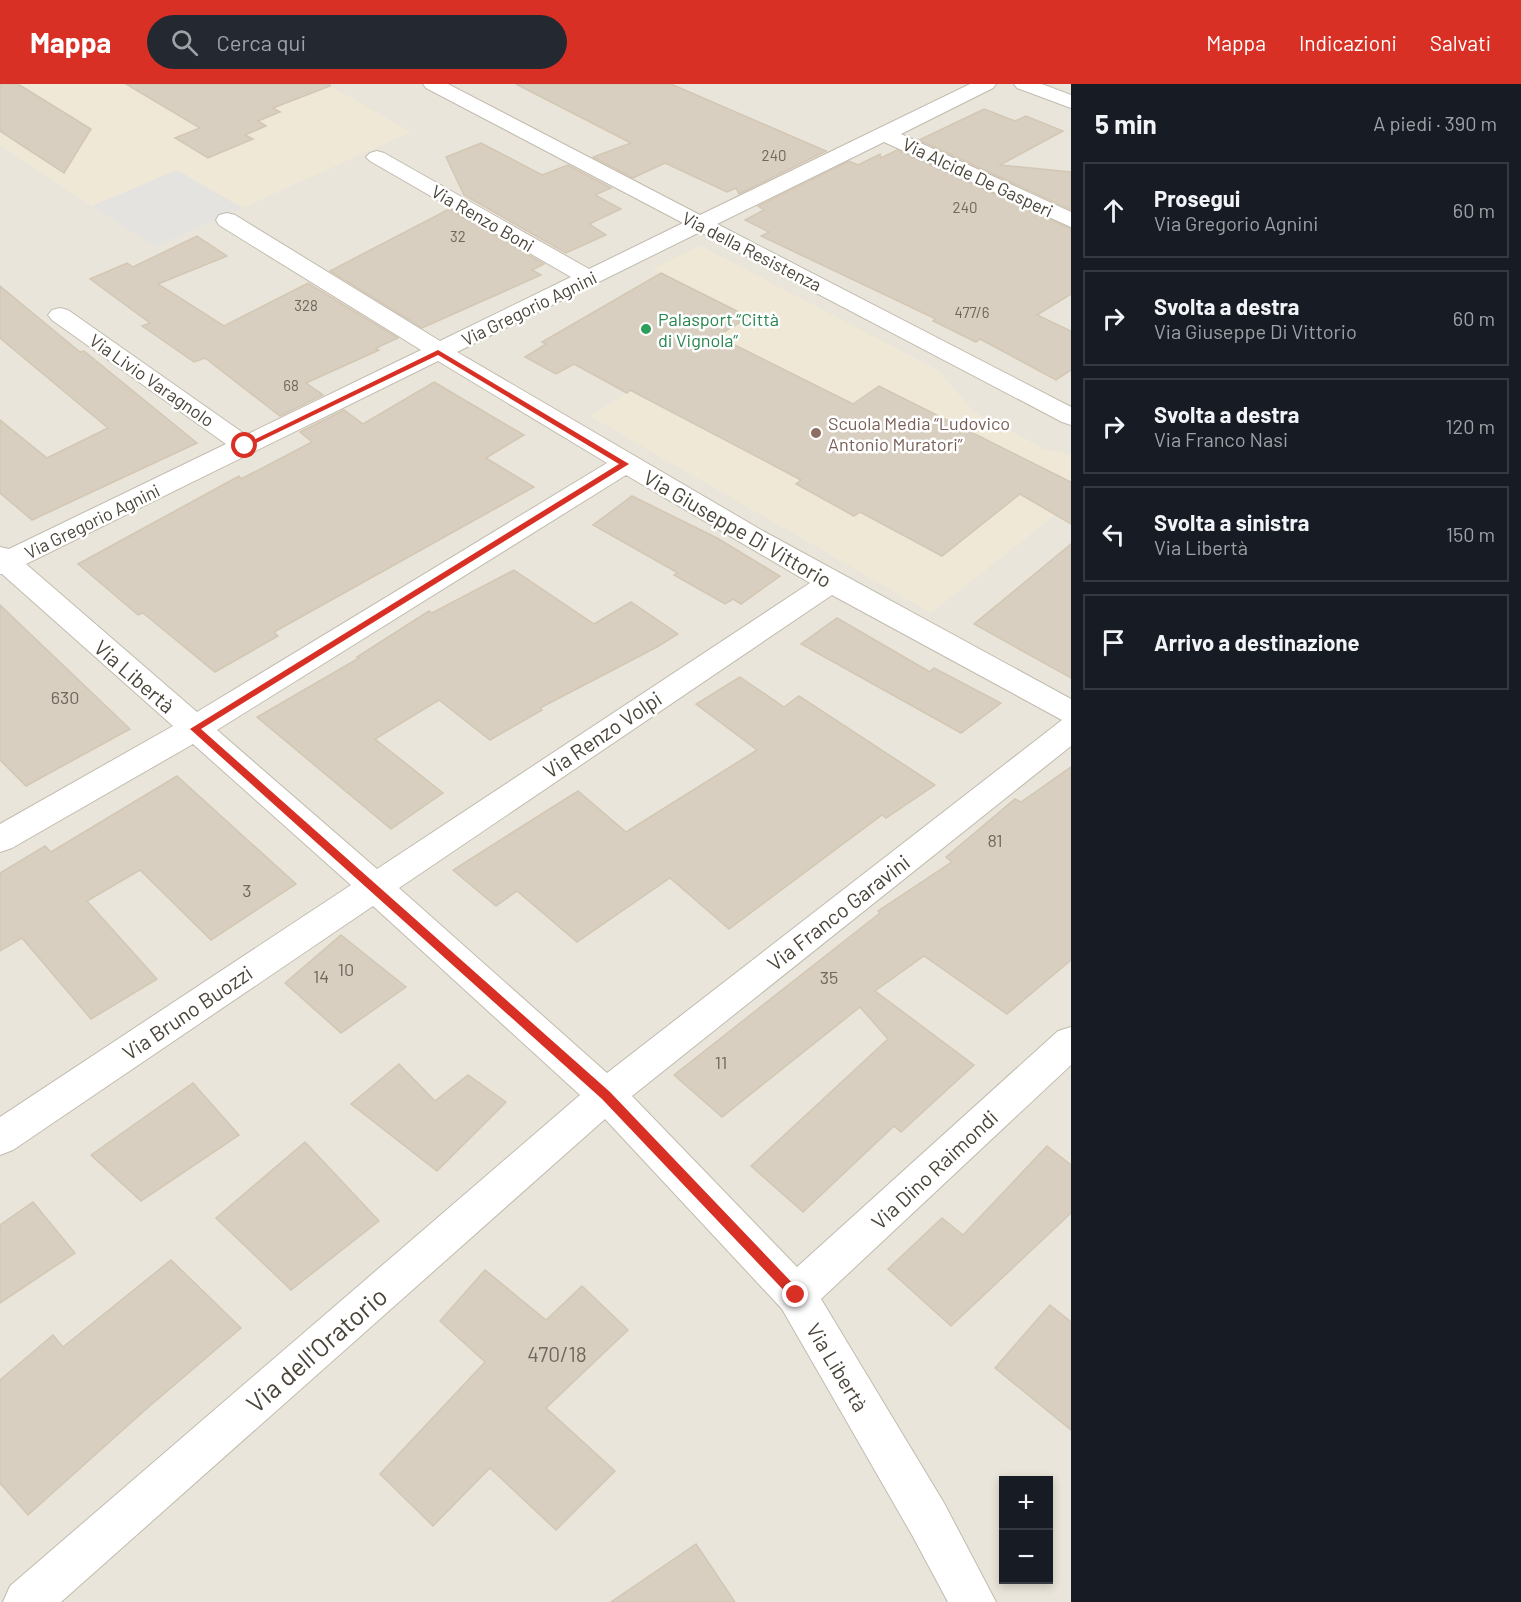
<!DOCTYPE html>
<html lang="it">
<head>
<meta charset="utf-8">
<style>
	body { margin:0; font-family:Barlow,sans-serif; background:#242831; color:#f1f3f6 }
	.controls { position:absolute; right:18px; bottom:18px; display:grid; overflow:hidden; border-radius:0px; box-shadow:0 3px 9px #0003 }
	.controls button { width:54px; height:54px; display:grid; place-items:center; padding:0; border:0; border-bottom:2px solid #363941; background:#171b24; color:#f1f3f6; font:30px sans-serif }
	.stop { position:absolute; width:18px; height:18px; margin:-14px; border:4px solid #d93025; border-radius:50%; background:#fff }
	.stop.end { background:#d93025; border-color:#fff; box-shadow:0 2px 6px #0008 }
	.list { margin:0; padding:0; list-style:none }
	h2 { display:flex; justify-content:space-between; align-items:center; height:78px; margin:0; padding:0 24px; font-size:26px }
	h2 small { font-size:20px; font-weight:400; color:#9ea1a6 }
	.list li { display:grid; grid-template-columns:39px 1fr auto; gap:18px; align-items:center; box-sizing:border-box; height:96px; margin:0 12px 12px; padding:0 12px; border:2px solid #363941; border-radius:0px }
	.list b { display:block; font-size:22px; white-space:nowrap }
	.list p { margin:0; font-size:20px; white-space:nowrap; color:#9ea1a6 }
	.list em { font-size:20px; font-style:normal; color:#9ea1a6 }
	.icon { flex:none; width:33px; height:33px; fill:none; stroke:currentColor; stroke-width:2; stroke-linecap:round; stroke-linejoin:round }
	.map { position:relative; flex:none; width:1071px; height:1518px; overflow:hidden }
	header { display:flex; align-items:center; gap:36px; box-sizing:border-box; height:84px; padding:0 30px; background:#d93025; color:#fff }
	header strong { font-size:28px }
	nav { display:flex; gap:33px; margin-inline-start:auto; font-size:21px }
	.search { width:420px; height:54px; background:#242831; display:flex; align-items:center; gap:15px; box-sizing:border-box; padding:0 21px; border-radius:33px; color:#9ea1a6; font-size:22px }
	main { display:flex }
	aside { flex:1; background:#171b24 }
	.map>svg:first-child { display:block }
</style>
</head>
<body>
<header>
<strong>Mappa</strong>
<div class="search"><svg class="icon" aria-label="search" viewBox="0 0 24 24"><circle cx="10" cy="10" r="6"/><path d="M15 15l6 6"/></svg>Cerca qui</div>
<nav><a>Mappa</a><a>Indicazioni</a><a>Salvati</a></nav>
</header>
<main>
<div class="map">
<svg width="1071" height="1518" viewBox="0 0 1071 1518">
	<rect width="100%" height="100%" fill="#f6f3ec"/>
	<path fill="#eae5da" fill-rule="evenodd" d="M 0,0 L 1071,0 L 1071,1518 L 0,1518 ZM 1004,1396 L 1048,1396 L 1048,1496 L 1004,1496 Z"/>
	<g fill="#efe8d6">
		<path d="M 0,0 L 330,0 L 328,1 L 411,48 L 242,124 L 177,86 L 92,122 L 0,61 Z"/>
		<path d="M 700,162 L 938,286 L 973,327 L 1044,365 L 1071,371 L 1071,418 L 931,529 L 590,332 L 748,233 L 652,185 Z"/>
	</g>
	<path fill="#e5e3e0" d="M 177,86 L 242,124 L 156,162 L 92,122 Z"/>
	<g fill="#d8cfc1" stroke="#d3c7b4" stroke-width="1.5">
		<path d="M 0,0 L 18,0 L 91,45 L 64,89 L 0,47 Z"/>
		<path d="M 126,0 L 330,0 L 330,2 L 273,24 L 280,28 L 258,37 L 266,42 L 245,51 L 253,55 L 208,74 L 175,54 L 200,44 Z"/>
		<path d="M 516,0 L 671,0 L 826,67 L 739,110 L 736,104 L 727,108 L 665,79 L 633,94 L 593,73 L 631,59 Z"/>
		<path d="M 984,25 L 1015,37 L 1026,32 L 1063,47 L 1000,81 L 1071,88 L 1071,126 L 919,56 Z"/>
		<path d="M 481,59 L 542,91 L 568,81 L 611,104 L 595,111 L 621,125 L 589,140 L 606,151 L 566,169 L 464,111 L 446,73 Z"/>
		<path d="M 897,66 L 1071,145 L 1071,210 L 1037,231 L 1071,247 L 1071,286 L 1056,296 L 980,255 L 976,258 L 933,237 L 936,235 L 761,152 L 769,148 L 745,136 L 764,126 L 758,122 L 849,77 L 858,81 L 880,70 L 881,74 Z"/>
		<path d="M 449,125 L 544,180 L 532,186 L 541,191 L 422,244 L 330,187 Z"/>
		<path d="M 197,152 L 227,172 L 158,200 L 224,242 L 308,199 L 398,254 L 376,264 L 379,266 L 306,299 L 323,311 L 280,332 L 205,274 L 194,278 L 142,242 L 150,239 L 90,195 L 127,179 L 133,183 Z"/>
		<path d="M 661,189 L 749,233 L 717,252 L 853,320 L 879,302 L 1071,398 L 1071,440 L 1020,410 L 942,472 L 860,428 L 854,432 L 796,400 L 801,396 L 630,306 L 627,309 L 574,280 L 556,290 L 525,273 L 546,260 L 542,258 Z"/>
		<path d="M 0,202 L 80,268 L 84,267 L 197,359 L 32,436 L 0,409 L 0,336 L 47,374 L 108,344 L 0,254 Z"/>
		<path d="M 434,298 L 524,351 L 486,374 L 534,403 L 274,548 L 278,552 L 215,588 L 143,529 L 138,531 L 78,480 L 239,392 L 241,395 L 312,358 L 300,348 L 344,326 L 363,340 Z"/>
		<path d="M 632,412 L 717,454 L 780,492 L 741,520 L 733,515 L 725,520 L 674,491 L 678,489 L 593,441 Z"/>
		<path d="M 1071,460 L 1071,594 L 974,540 Z"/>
		<path d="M 514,486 L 594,540 L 631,518 L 678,550 L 657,563 L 540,624 L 542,626 L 490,656 L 439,616 L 375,655 L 443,709 L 391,745 L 257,633 L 359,574 L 357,573 L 429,527 L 432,529 Z"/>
		<path d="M 0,521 L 130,645 L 26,702 L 0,676 Z"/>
		<path d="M 837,534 L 930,588 L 934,584 L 1001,619 L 961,649 L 801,560 Z"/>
		<path d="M 740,593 L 784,623 L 799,612 L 935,701 L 886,734 L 882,731 L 729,845 L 670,794 L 577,858 L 517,807 L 496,822 L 453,786 L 578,707 L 626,748 L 757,666 L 696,620 Z"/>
		<path d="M 1071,683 L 1071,876 L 1007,930 L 924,872 L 875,907 L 974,981 L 901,1048 L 894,1042 L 803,1128 L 751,1082 L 888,955 L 860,923 L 722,1033 L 674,991 L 880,829 L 878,827 L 952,778 L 946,773 L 1015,715 L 1021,718 Z"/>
		<path d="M 177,692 L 296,800 L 211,856 L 140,786 L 87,817 L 157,895 L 91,935 L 22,854 L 0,867 L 0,789 L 45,762 L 51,768 Z"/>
		<path d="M 341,851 L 406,903 L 341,949 L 285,899 Z"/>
		<path d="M 399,980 L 435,1017 L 468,991 L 506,1018 L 437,1087 L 351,1020 Z"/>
		<path d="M 193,999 L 239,1051 L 141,1117 L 91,1071 Z"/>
		<path d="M 305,1058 L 379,1137 L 291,1206 L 216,1134 Z"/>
		<path d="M 1047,1062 L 1071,1081 L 1071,1129 L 951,1242 L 888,1185 L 942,1134 L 963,1151 Z"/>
		<path d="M 33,1118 L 75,1169 L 0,1219 L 0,1141 Z"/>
		<path d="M 171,1176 L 241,1244 L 144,1327 L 28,1431 L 0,1399 L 0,1296 L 53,1251 L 63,1263 Z"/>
		<path d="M 485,1186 L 546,1236 L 582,1202 L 628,1246 L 546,1324 L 615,1387 L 556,1446 L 490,1384 L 433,1442 L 380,1390 L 485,1278 L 440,1237 Z"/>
		<path d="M 1050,1221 L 1071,1238 L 1071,1346 L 995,1284 Z"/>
		<path d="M 696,1460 L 735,1518 L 611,1518 Z"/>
	</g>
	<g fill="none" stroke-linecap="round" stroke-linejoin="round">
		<g stroke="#c2bbae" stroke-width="2">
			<g id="street">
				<path d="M 423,0 L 448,0 L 700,131 L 970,0 L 996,0 L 993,4 L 901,50 L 1071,128 L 1071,143 L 884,58 L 717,140 L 1071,323 L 1071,341 L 1062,338 L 700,148 L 457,268 L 763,447 L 1071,615 L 1071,662 L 632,1012 L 797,1183 L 1058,947 L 1071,943 L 1071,981 L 821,1215 L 944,1419 L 996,1518 L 948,1518 L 912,1451 L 782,1225 L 605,1035 L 61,1518 L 3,1518 L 10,1502 L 580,1011 L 373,822 L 13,1066 L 0,1071 L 0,1033 L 351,801 L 193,660 L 12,764 L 0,768 L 0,740 L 173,642 L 2,490 L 0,490 L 0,463 L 9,465 L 226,360 L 52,236 L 48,231 L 52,226 L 60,224 L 68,226 L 246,351 L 421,266 L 219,141 L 216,136 L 219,131 L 227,129 L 235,131 L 440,257 L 571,193 L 370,77 L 366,73 L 370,69 L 377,67 L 384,69 L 589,185 L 683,139 L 426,4 ZM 438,277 L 607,379 L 197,628 L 26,480 ZM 626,391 L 810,499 L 377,785 L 217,646 ZM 832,511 L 1062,636 L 607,989 L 399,804 Z"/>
				<path d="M 1014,0 L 1042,0 L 1071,11 L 1071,24 L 1017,4 Z"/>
			</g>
		</g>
		<use href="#street" fill="#fff" fill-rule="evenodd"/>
	</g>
	<path fill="#d93025" d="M 438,266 L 629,380 L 201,645 L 610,1008 L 800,1207 L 802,1211 L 796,1217 L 792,1215 L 602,1015 L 190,645 L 619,380 L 438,271 L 248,363 L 241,362 Z"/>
	<circle fill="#2e9e5b" stroke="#fff" stroke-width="2" cx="646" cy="245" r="6"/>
	<circle fill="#8d6e63" stroke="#fff" stroke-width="2" cx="816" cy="349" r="6"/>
	<g text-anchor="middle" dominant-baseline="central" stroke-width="5" stroke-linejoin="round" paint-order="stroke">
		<g font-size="15" fill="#6e675b">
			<text x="774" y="71">240</text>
			<text x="965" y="123">240</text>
			<text x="458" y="152">32</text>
			<text x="306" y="221">328</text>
			<text x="972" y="228">477/6</text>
			<text x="291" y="301">68</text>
		</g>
		<g font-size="18" fill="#4b4439" stroke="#fff">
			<text transform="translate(978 93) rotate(25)">Via Alcide De Gasperi</text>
			<text transform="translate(483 134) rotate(30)">Via Renzo Boni</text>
			<text transform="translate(752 167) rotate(27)">Via della Resistenza</text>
			<text transform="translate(529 224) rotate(-26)">Via Gregorio Agnini</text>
			<text transform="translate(152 296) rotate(35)">Via Livio Varagnolo</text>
			<text transform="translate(92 437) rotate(-26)">Via Gregorio Agnini</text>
		</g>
		<g font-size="18" fill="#27864d" stroke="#fff" text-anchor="start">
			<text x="658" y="235">Palasport “Città<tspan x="658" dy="21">di Vignola”</tspan></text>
		</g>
		<g font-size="18" fill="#785e54" stroke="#fff" text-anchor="start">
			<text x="828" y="339">Scuola Media “Ludovico<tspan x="828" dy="21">Antonio Muratori”</tspan></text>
		</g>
		<g font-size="18" fill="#6e675b">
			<text x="65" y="613">630</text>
			<text x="995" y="756">81</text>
			<text x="247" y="806">3</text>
			<text x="346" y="885">10</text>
			<text x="321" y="892">14</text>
			<text x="829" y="893">35</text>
			<text x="721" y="978">11</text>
		</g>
		<g font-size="21" fill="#4b4439" stroke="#fff">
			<text transform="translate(738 444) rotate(30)">Via Giuseppe Di Vittorio</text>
			<text transform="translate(135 592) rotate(41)">Via Libertà</text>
			<text transform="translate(602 650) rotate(-34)">Via Renzo Volpi</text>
			<text transform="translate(838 828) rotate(-38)">Via Franco Garavini</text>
			<text transform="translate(187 928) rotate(-34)">Via Bruno Buozzi</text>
			<text transform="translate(934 1085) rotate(-43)">Via Dino Raimondi</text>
			<text transform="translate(838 1283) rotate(59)">Via Libertà</text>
		</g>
		<g font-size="21" fill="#6e675b">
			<text x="557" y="1269">470/18</text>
		</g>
		<g font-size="26" fill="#4b4439" stroke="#fff">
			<text transform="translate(316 1265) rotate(-41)">Via dell'Oratorio</text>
		</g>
	</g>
</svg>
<div class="controls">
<button>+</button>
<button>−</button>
</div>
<div class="stop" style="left:245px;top:362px"></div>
<div class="stop end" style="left:796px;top:1211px"></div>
</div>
<aside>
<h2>5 min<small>A piedi · 390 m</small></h2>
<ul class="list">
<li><svg class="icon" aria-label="ahead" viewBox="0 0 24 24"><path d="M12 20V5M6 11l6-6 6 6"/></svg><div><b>Prosegui</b><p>Via Gregorio Agnini</p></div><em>60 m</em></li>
<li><svg class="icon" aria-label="right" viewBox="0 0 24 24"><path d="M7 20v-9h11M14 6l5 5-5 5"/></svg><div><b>Svolta a destra</b><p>Via Giuseppe Di Vittorio</p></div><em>60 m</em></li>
<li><svg class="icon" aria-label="right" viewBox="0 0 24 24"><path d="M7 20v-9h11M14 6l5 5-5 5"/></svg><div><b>Svolta a destra</b><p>Via Franco Nasi</p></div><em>120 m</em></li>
<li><svg class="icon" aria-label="left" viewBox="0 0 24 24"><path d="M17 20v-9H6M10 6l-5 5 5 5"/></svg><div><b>Svolta a sinistra</b><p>Via Libertà</p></div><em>150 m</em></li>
<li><svg class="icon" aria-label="arrive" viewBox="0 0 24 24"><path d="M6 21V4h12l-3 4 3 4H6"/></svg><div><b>Arrivo a destinazione</b></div></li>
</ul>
</aside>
</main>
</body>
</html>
